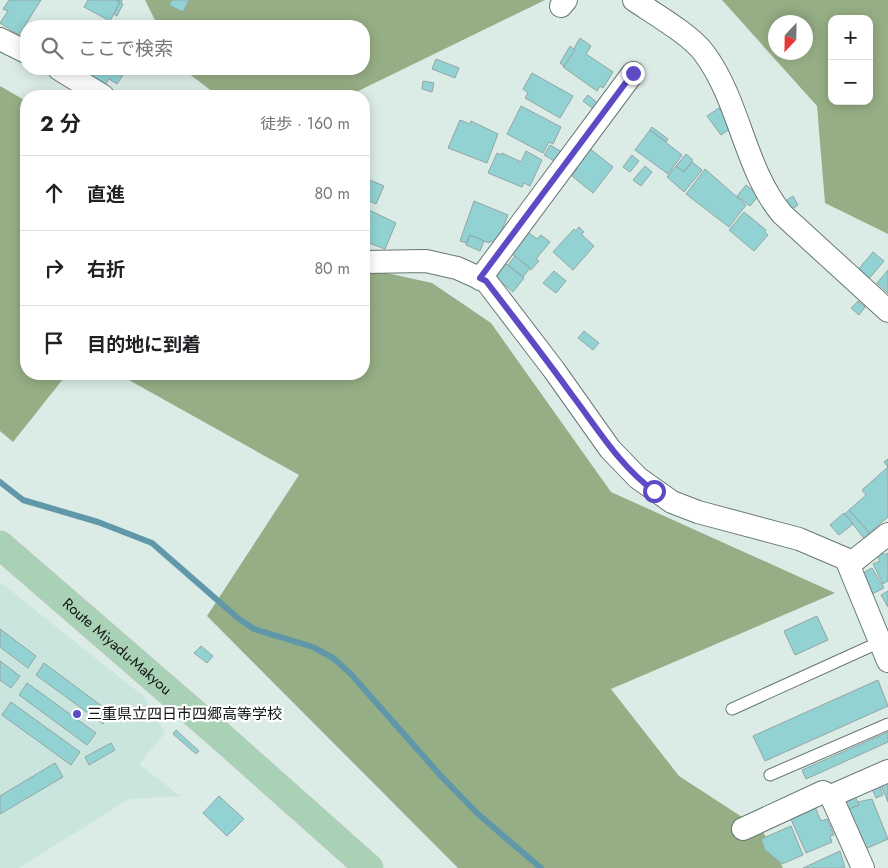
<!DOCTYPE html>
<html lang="ja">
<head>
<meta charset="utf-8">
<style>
	body { margin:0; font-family:Jost,"Noto Sans JP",sans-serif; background:#f6f6f6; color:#202124 }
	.controls { position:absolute; right:15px; top:15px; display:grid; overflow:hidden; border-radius:10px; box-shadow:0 2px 12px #0003 }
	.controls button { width:45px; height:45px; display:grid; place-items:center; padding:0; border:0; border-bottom:1px solid #e0e0e0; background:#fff; color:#202124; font:25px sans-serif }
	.compass { position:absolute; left:768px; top:15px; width:45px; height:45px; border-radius:50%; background:#fff; box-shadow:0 2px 12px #0003; rotate:202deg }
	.stop { position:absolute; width:15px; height:15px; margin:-11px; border:4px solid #5c4bc4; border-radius:50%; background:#fff }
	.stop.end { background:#5c4bc4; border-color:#fff; box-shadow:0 1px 5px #0008 }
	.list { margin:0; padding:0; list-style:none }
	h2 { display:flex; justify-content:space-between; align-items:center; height:65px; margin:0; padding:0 20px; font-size:21px }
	h2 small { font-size:16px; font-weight:400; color:#757577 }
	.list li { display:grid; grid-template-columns:32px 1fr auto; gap:15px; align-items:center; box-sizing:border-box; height:75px; padding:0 20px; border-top:1px solid #e0e0e0 }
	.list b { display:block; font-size:19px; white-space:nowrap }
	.list em { font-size:16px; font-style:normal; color:#757577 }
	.icon { flex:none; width:28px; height:28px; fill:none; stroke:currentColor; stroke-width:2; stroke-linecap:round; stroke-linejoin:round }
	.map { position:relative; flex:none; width:888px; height:868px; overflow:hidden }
	.search { position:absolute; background:#fff; box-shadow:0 2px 12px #0003; left:20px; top:20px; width:350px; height:55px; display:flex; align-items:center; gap:12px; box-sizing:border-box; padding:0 18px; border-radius:20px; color:#757577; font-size:19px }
	.panel { position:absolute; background:#fff; box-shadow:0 2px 12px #0003; left:20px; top:90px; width:350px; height:290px; border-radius:20px }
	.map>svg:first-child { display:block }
</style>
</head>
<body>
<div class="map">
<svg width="888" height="868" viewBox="0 0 888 868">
	<rect width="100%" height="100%" fill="#dbece7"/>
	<path fill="#cae5dd" d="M 0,582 L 143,696 L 165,733 L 139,764 L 180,796 L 129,799 L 19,868 L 0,868 Z"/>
	<g fill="#96ae85" fill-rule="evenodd">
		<path d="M 145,0 L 545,0 L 348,96 L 218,96 L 183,69 L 364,69 L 364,26 L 158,26 Z"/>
		<path d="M 722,0 L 888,0 L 888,234 L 825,203 L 817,106 ZM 832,19 L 869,19 L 869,101 L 832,101 ZM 806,22 L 806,52 L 776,52 L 776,22 Z"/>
		<path d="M 0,86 L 26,101 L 26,374 L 67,374 L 13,442 L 0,431 Z"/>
		<path d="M 364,268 L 432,283 L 491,323 L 611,492 L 835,593 L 611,689 L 679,776 L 762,830 L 783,868 L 458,868 L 207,616 L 299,475 L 118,374 L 364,374 Z"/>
	</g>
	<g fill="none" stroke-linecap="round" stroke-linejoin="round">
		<path stroke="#6198a9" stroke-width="6" d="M 0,482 L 23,500 L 98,522 L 152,543 L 239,619 L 254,629 L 313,647 L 333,658 L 350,673 L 440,775 L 478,814 L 541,868"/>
	</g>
	<g fill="#93d2d3" stroke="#93a5a5">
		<path d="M 9,0 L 41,0 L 19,35 L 0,23 L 8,11 L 3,9 Z"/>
		<path d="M 88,0 L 116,0 L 120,2 L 110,21 L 84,7 Z"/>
		<path d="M 116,0 L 122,0 L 121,3 L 123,4 L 117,16 L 114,14 L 120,2 Z"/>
		<path d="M 172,0 L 189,0 L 183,12 L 169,5 Z"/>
		<path d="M 580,38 L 591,46 L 586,54 L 613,72 L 603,88 L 600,86 L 597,91 L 563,67 Z"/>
		<path d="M 570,46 L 575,50 L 564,66 L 560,63 Z"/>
		<path d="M 436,59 L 459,68 L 455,78 L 432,69 Z"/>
		<path d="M 79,69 L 127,69 L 117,84 L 109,79 L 105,85 Z"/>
		<path d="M 532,73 L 573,96 L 560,118 L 525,98 L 528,93 L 523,89 Z"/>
		<path d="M 423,81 L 434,83 L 432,92 L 422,89 Z"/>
		<path d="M 588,95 L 600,105 L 596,111 L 583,101 Z"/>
		<path d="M 521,106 L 561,127 L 553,144 L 549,142 L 543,153 L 507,134 Z"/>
		<path d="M 719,108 L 733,127 L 721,135 L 707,116 Z"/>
		<path d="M 460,120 L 470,124 L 471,121 L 498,134 L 487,163 L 448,148 Z"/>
		<path d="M 652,127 L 668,139 L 666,142 L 650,130 Z"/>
		<path d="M 650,130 L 682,155 L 668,174 L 635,150 Z"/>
		<path d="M 550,145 L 562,152 L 556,162 L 544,155 Z"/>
		<path d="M 589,148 L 613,167 L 593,193 L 572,176 L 577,169 L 575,167 Z"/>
		<path d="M 526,151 L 542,160 L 530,186 L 524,183 L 522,187 L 488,173 L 497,153 L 501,155 L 502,153 L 521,162 Z"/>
		<path d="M 686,154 L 693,160 L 684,172 L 676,166 Z"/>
		<path d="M 632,155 L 639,161 L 630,172 L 623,167 Z"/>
		<path d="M 692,162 L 702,170 L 684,192 L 667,177 L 676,166 L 684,172 Z"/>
		<path d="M 645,166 L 652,172 L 641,186 L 633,180 Z"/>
		<path d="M 705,169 L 746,205 L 729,227 L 686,194 Z"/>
		<path d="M 365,178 L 384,186 L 376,204 L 364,199 Z"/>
		<path d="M 746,185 L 759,195 L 750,206 L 737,196 Z"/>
		<path d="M 793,196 L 798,205 L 786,213 L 781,204 Z"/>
		<path d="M 474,201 L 508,215 L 496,244 L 490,241 L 489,243 L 470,235 L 466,243 L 460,241 Z"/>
		<path d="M 365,208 L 396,223 L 385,249 L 364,241 Z"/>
		<path d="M 744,212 L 766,230 L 765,232 L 768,235 L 754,251 L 729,230 Z"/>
		<path d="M 579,227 L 584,232 L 581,234 L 594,246 L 573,270 L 553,252 L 574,229 L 576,231 Z"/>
		<path d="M 528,232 L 537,239 L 541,235 L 550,242 L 536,259 L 539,261 L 531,270 L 511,253 Z"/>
		<path d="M 470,235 L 484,241 L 480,251 L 466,245 Z"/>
		<path d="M 873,252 L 884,261 L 867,281 L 856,272 Z"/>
		<path d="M 515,256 L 530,268 L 523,277 L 508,265 Z"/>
		<path d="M 505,263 L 524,278 L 513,292 L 495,277 Z"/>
		<path d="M 888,270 L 888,293 L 877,283 Z"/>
		<path d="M 554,271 L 566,281 L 556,293 L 543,283 Z"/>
		<path d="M 858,301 L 865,307 L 859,315 L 851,308 Z"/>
		<path d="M 584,331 L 599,343 L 593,350 L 578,338 Z"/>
		<path d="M 888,459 L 888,517 L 869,533 L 849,510 L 866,495 L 862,490 L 888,467 L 884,462 Z"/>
		<path d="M 849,510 L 872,536 L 866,541 L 845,514 Z"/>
		<path d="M 844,513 L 853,524 L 839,535 L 830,525 Z"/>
		<path d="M 883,553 L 884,555 L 888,553 L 888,581 L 883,584 L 873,564 L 880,561 L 877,556 Z"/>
		<path d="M 872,568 L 884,588 L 870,595 L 861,574 Z"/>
		<path d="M 888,591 L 888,607 L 881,595 Z"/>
		<path d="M 817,616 L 828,640 L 795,655 L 784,631 Z"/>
		<path d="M 0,629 L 36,656 L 28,668 L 0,647 Z"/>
		<path d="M 201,646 L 213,656 L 207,663 L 194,653 Z"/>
		<path d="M 0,661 L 20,676 L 11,688 L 0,680 Z"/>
		<path d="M 44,663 L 111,713 L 103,724 L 36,675 Z"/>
		<path d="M 878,680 L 888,706 L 765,761 L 753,736 Z"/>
		<path d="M 27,683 L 96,733 L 87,745 L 19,695 Z"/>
		<path d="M 11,702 L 80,752 L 71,765 L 2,715 Z"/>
		<path d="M 176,730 L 199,751 L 196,754 L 173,734 Z"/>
		<path d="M 888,732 L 888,742 L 806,779 L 802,770 Z"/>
		<path d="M 111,743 L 115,750 L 89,765 L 85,757 Z"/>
		<path d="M 55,763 L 63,777 L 0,814 L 0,796 Z"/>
		<path d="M 888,777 L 888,802 L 879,780 Z"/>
		<path d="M 878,781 L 883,795 L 876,798 L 870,784 Z"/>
		<path d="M 854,794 L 859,805 L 849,809 L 844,798 Z"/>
		<path d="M 219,796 L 244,819 L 227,836 L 203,813 Z"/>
		<path d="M 872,799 L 888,839 L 863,850 L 847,810 L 859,805 L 858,802 Z"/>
		<path d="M 815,807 L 821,821 L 827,819 L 834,835 L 830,836 L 832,842 L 806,853 L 790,817 Z"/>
		<path d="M 791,826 L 803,855 L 782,864 L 765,850 L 761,839 Z"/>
		<path d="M 840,851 L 845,868 L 803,868 Z"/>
	</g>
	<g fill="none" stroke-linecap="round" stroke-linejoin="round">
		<g stroke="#687773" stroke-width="13">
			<g id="lane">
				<path d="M 732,709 L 880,642"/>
				<path d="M 770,775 L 888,724"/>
			</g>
		</g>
		<g stroke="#687773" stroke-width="24">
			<g id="street">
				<path d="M 634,0 C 653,13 691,35 704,53 C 740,101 744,168 782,214 L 888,311"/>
				<path d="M 561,6 L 566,0"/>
				<path d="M 0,39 L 26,52"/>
				<path d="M 59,69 L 103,96"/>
				<path d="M 364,262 L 426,261 L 457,268 L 486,281 L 554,370 L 610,449 L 638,478 L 672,502 L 698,512 L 799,539 L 846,559 L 888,661"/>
				<path d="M 480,279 L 633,73"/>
				<path d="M 850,564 L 888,534"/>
				<path d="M 831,796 L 888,771"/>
				<path d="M 743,829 L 823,792 L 831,796 L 863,868"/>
			</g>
		</g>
		<g stroke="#c6c7c7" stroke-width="29">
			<g id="primary">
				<path id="s1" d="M 0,545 L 216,732 L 369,868"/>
			</g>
		</g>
		<use href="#lane" stroke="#fff" stroke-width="11"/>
		<use href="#street" stroke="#fff" stroke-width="22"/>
		<use href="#primary" stroke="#a9d1b6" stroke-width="28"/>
	</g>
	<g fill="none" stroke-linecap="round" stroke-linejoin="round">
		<path stroke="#5c4bc4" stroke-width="6" d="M 633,73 L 480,278 L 486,281 C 515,319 544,356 572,395 C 598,429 619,465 654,491"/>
	</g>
	<circle fill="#5c4bc4" stroke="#fff" stroke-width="2" cx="77" cy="714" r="5"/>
	<g text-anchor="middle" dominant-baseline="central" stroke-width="4.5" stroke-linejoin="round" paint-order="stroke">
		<g font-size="15" fill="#101614" stroke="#fff">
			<text stroke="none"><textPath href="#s1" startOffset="155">Route Miyadu-Makyou</textPath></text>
		</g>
		<g font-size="15" fill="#101614" stroke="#fff" text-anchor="start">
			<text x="87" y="714">三重県立四日市四郷高等学校</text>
		</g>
	</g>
</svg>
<div class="controls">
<button>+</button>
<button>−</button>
</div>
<svg class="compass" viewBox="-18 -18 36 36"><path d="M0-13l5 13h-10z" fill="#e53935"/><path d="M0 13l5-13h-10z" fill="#757577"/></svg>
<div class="stop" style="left:654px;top:491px"></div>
<div class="stop end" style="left:633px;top:73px"></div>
<div class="search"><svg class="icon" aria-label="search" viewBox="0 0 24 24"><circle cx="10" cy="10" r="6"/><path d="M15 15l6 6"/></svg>ここで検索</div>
<section class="panel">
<h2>2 分<small>徒歩 · 160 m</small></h2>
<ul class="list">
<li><svg class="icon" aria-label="ahead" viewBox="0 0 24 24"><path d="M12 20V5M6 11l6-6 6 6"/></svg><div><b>直進</b></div><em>80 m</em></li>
<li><svg class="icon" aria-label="right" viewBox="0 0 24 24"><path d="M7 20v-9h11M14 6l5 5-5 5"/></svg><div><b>右折</b></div><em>80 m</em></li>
<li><svg class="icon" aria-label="arrive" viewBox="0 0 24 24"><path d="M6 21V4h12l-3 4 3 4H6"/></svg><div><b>目的地に到着</b></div></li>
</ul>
</section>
</div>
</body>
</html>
